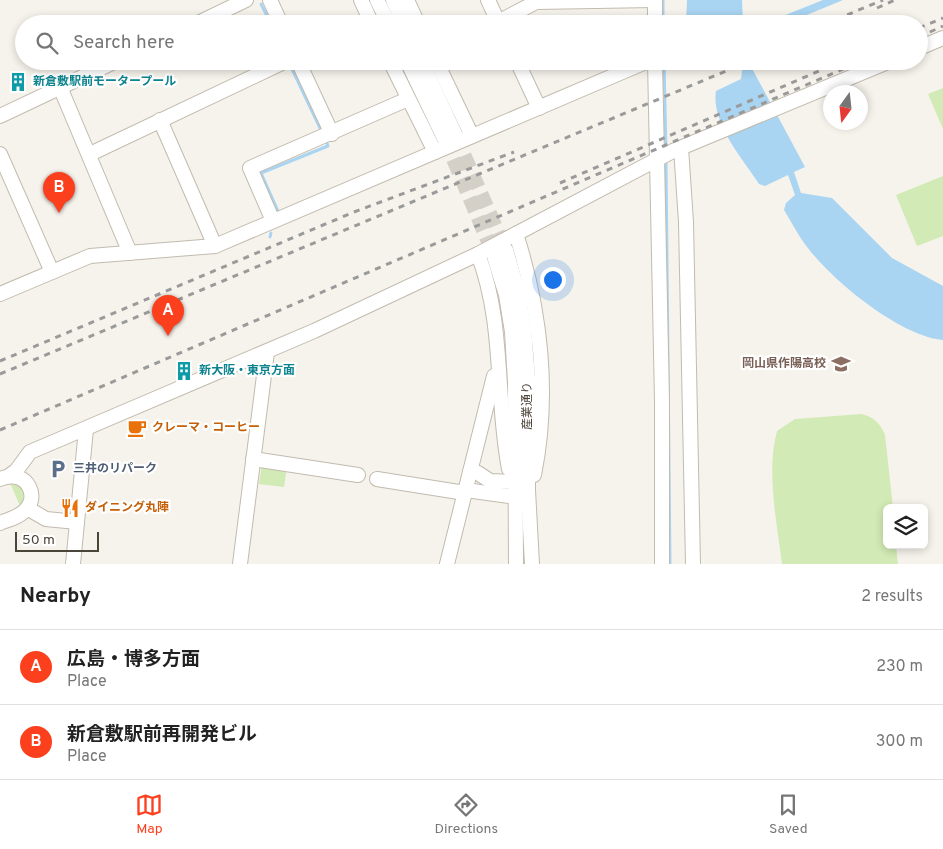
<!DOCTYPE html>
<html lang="en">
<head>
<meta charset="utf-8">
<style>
	body { margin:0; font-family:Overpass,"Noto Sans JP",sans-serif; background:#f6f6f6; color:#222 }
	.controls { position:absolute; right:15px; bottom:15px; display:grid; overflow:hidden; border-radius:8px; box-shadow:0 2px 8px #0003 }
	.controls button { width:45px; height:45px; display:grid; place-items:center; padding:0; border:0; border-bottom:1px solid #e0e0e0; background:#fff; color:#222; font:25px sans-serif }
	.compass { position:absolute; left:823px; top:85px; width:45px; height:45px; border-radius:50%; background:#fff; box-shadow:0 2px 8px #0003; rotate:195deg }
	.scale { position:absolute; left:15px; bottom:12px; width:84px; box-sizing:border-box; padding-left:5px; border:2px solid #4b4439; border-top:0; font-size:14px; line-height:18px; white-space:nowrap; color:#4b4439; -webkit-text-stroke:4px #fff; paint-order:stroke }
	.you { position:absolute; left:552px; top:279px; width:18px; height:18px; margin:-12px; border:4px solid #fff; border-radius:50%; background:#1a73e8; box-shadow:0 0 0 8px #1a73e833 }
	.badge { display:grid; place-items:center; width:32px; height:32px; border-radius:50%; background:#fc3f1d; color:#fff; font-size:16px; font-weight:700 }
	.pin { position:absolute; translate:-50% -41px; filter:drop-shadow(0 1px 2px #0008) }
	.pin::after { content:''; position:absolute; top:26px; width:18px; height:15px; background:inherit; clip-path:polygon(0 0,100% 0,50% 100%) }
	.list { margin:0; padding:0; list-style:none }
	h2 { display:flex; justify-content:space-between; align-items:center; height:65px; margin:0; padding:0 20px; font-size:21px }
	h2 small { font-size:16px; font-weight:400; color:#767676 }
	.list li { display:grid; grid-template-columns:32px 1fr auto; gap:15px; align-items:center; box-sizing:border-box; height:75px; padding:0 20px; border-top:1px solid #e0e0e0 }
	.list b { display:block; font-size:19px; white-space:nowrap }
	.list p { margin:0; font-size:16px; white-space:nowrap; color:#767676 }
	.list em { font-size:16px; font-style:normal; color:#767676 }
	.icon { flex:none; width:28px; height:28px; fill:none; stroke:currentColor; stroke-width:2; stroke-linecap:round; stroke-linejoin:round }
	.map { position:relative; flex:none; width:943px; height:564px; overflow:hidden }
	.search { position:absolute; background:#fff; box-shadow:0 2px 8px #0003; left:15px; right:15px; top:15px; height:55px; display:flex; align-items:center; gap:12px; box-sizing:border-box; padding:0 18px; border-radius:28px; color:#767676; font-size:19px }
	.sheet { height:215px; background:#fff }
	nav { display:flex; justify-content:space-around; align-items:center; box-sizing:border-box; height:70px; border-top:1px solid #e0e0e0; background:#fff; font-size:14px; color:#767676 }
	nav a { display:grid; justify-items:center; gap:2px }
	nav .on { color:#fc3f1d }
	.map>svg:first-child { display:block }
</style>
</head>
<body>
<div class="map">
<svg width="943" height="564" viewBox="0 0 943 564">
	<rect width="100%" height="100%" fill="#f6f3ec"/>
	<g fill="#d2eab5">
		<path d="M 943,88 L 943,129 L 928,94 Z"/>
		<path d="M 943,176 L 943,236 L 917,246 L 896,195 Z"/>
		<path d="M 861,414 C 874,417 880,423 885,435 L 893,508 L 887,508 L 887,545 L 896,545 L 898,564 L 782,564 C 777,524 766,470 777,431 L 795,419 Z"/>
		<path d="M 262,463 L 287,467 L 284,487 L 259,484 Z"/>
		<path d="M 10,483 C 23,484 27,496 20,506 Z"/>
	</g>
	<g fill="#a9d4f2">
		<path d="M 687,0 L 742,0 L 743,24 L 686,24 Z"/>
		<path d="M 823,0 L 843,0 L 785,24 L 763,24 Z"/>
		<path d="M 739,61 L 748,61 L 805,167 L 794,172 L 801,193 L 832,198 L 892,258 L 943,286 L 943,340 C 899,336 830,279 804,243 C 797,233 791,221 784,210 L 786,203 L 795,195 L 788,175 L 765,186 L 759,184 C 742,158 711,123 716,91 L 741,79 L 742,71 Z"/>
	</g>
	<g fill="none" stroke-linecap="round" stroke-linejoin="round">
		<g stroke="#a9d4f2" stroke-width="3">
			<path d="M 663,0 L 663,24"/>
			<path d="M 261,4 L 271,24"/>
			<path d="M 664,61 L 666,151"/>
			<path d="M 292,69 L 320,128"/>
			<path d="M 666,160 L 670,564"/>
			<path d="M 278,211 L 261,173 L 328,146 L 327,143"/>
			<path d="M 270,237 L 271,233"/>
		</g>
		<g stroke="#d4d0c8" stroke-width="14" stroke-dasharray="14 7" stroke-linecap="butt">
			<path d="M 456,136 L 506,250"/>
			<path d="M 445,140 L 494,256"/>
		</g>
		<g stroke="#c2bbae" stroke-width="16">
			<g id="minor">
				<path d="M 270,0 L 281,24"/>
				<path d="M 361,0 L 372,24"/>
				<path d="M 377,0 L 389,24"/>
				<path d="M 393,0 L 404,24"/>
				<path d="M 407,0 L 418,24"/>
				<path d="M 488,0 L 499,24"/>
				<path d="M 655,0 L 655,24"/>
				<path d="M 498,22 L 536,2 L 655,0"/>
				<path d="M 196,24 L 246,0"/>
				<path d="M 919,48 L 943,38"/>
				<path d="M 298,61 L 332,134"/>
				<path d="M 390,61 L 435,152"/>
				<path d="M 407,61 L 445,140"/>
				<path d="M 421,61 L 456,136"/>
				<path d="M 436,61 L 472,136"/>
				<path d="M 517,61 L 539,108"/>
				<path d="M 655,61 L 662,401 L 662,564"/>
				<path d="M 60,87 L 130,253"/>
				<path d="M 0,116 L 116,61"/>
				<path d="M 160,120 L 215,246"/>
				<path d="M 681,148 L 686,222 L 693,564"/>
				<path d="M 0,154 L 52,272"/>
				<path d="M 90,154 L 286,61"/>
				<path d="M 273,221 L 250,168 L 408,99"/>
				<path d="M 516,234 C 541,311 550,395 534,475"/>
				<path d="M 506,250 L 518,292 L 524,329 L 528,379 L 528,490 L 532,564"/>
				<path d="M 478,254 C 505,325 495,396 509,469"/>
				<path d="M 494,256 L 506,295 L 512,332 L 515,382 L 516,564"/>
				<path d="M 0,294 L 90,256 L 215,246 L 648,61"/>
				<path d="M 253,459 L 358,475"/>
				<path d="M 470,472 L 478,473 L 490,481 L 515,482"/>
				<path d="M 10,475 L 16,471 L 30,452 L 314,331 L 478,254 L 673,151 L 890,61"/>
				<path d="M 0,479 C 28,467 42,500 22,513 C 16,518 7,520 0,523"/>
				<path d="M 377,479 L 465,493"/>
				<path d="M 466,490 L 515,497"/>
				<path d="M 27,508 L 46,519 L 77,522"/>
				<path d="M 73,564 L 86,429"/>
				<path d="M 240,564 L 267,352"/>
				<path d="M 447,564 L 494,376 L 499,373"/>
			</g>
		</g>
		<use href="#minor" stroke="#fff" stroke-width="14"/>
		<g stroke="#9a9a9a" stroke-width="3" stroke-dasharray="6 6" stroke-linecap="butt">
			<path d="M 877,8 L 895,0"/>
			<path d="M 825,24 L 883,0"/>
			<path d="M 919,28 L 943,18"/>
			<path d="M 919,37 L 943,26"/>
			<path d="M 560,183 L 842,61"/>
			<path d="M 0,361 L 354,212 L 514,152"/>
			<path d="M 0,374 L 750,61"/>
			<path d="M 0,430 L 862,61"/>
		</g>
	</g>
	<defs>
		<g id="building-bare" transform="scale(1.5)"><path d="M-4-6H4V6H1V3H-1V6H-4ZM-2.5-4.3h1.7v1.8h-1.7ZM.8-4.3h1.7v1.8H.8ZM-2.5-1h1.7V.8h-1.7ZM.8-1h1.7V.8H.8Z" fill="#0f9aa8" stroke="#fff" stroke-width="2.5" paint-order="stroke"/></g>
		<g id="school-bare" transform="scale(1.5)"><path d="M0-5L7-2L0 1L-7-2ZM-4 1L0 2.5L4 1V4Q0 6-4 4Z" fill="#8d6e63" stroke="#fff" stroke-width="2.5" paint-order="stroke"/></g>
		<g id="cafe-bare" transform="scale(1.5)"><path d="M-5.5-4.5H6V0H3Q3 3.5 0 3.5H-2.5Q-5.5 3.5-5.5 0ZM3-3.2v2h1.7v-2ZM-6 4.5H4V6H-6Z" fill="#e8710a" stroke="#fff" stroke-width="2.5" paint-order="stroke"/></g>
		<g id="parking-bare" transform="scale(1.5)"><path d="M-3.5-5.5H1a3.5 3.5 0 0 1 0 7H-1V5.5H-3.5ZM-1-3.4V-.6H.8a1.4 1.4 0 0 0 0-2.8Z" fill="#5c6f8a" stroke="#fff" stroke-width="2.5" paint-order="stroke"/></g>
		<g id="restaurant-bare" transform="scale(1.5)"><path d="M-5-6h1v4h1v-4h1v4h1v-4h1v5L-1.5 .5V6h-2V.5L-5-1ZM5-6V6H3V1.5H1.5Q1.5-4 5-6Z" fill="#e8710a" stroke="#fff" stroke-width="2.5" paint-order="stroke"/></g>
	</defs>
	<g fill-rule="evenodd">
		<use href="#building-bare" x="18" y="82"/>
		<use href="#school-bare" x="841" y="364"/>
		<use href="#building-bare" x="184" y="371"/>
		<use href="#cafe-bare" x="137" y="428"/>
		<use href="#parking-bare" x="58" y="469"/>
		<use href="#restaurant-bare" x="70" y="508"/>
	</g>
	<g text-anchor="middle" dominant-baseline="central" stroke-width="4.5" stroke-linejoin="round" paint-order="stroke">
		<g font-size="12" font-weight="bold" fill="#0d838f" stroke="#fff" text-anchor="start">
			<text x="33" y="82">新倉敷駅前モータープール</text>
			<text x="199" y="371">新大阪・東京方面</text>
		</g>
		<g font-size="12" font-weight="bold" fill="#785e54" stroke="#fff" text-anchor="end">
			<text x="826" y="364">岡山県作陽高校</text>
		</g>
		<g font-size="12" fill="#4b4439" stroke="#fff">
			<text transform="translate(528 406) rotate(-90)">産業通り</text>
		</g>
		<g font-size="12" font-weight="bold" fill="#c56008" stroke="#fff" text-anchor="start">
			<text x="152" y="428">クレーマ・コーヒー</text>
			<text x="85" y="508">ダイニング丸陣</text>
		</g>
		<g font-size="12" font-weight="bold" fill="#4e5e75" stroke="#fff" text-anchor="start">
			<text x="73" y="469">三井のリパーク</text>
		</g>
	</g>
</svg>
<div class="controls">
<button><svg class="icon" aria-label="layers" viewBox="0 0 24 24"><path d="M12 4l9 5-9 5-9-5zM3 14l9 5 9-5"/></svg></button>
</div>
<svg class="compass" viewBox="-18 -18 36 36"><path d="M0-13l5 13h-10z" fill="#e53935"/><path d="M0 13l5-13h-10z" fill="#767676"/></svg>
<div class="scale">50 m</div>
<div class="you"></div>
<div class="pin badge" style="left:168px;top:336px">A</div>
<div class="pin badge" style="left:59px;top:213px">B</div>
<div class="search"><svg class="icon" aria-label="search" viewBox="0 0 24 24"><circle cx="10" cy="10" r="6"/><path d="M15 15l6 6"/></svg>Search here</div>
</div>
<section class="sheet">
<h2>Nearby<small>2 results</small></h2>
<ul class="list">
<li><span class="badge">A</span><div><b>広島・博多方面</b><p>Place</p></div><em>230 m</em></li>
<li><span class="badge">B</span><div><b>新倉敷駅前再開発ビル</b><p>Place</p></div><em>300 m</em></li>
</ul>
</section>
<nav>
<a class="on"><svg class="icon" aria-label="map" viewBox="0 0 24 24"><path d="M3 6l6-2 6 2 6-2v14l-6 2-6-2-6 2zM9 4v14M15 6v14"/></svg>Map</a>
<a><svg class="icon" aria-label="directions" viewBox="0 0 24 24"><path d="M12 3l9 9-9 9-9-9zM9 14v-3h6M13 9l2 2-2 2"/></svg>Directions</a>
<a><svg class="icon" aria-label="saved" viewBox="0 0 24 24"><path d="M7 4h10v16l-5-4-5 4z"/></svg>Saved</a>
</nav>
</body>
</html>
